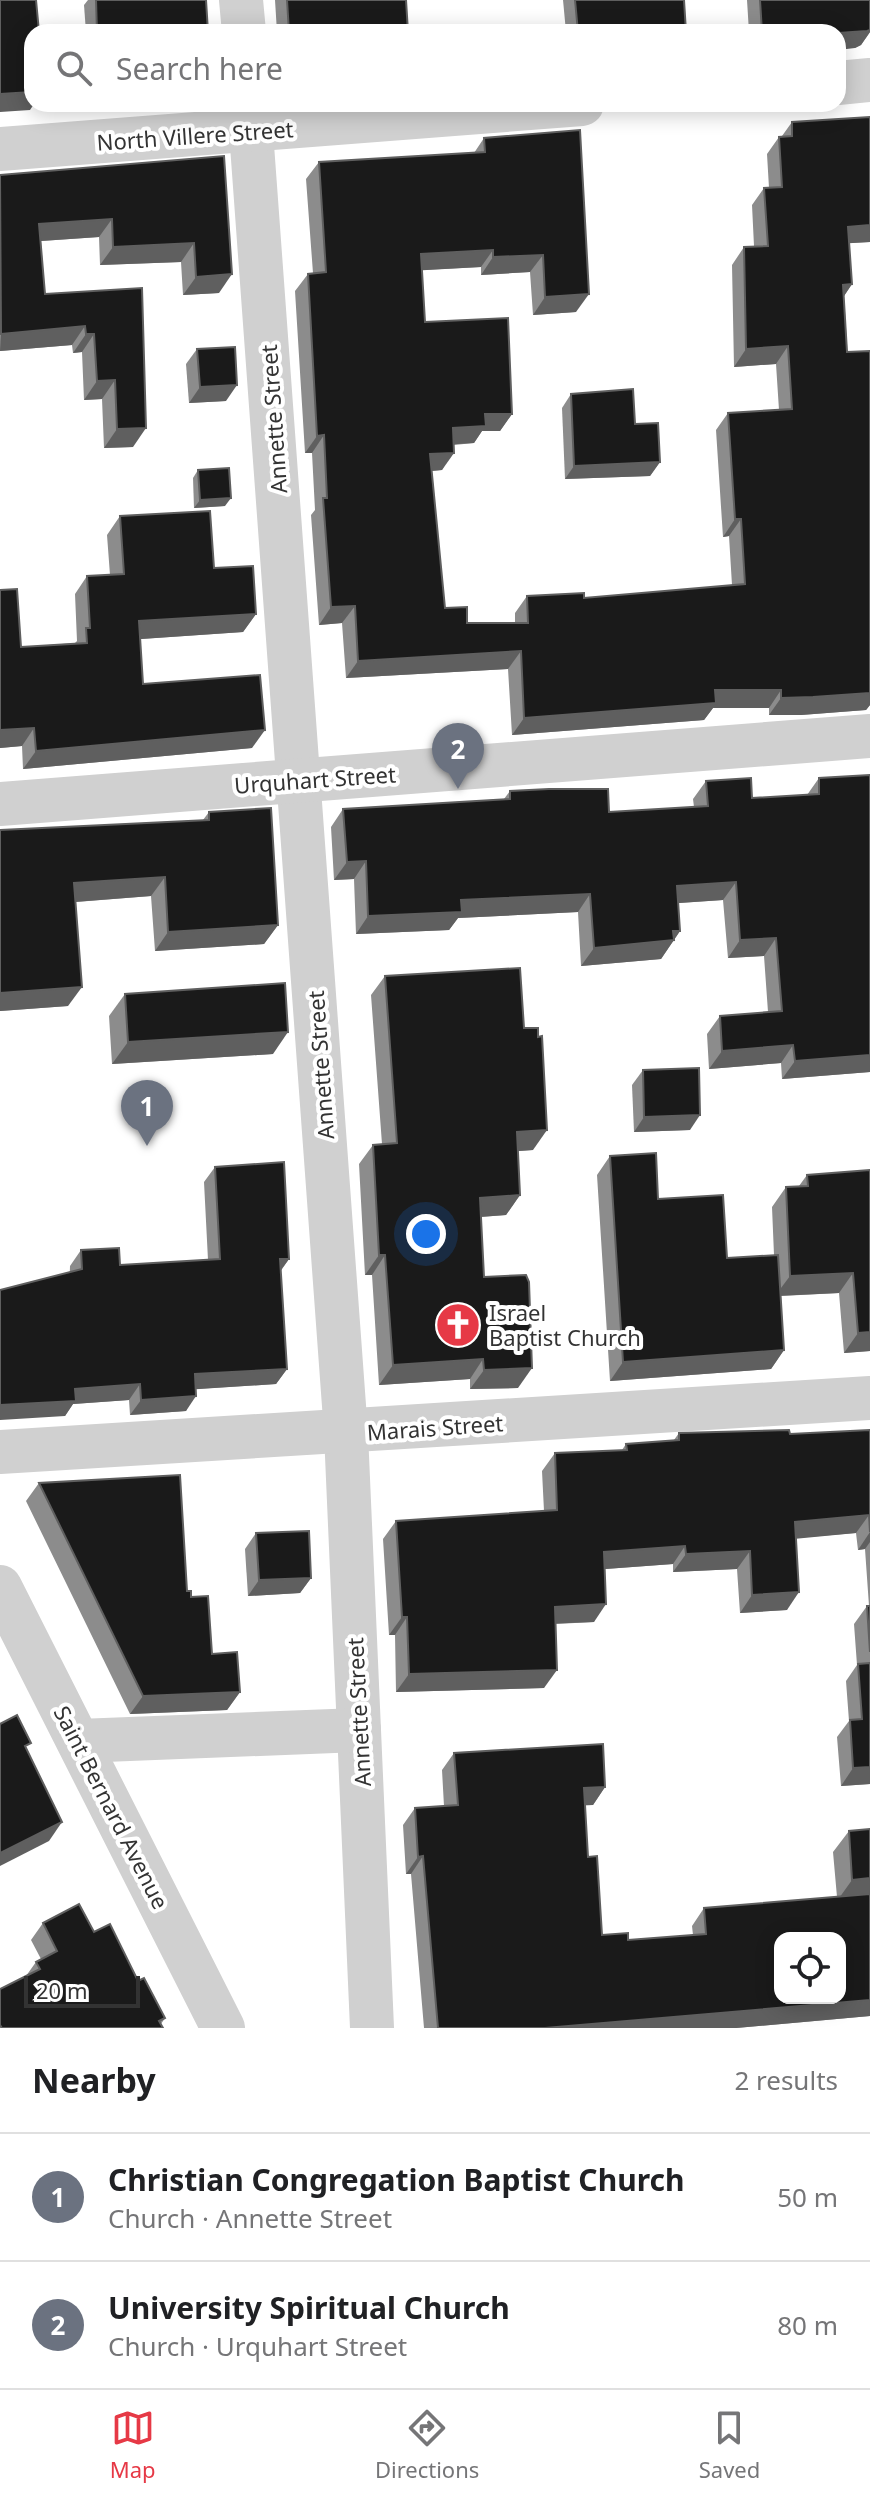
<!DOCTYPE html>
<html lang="en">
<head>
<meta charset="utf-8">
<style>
	body { margin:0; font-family:"Noto Sans",sans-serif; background:#f2f2f2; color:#202124 }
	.controls { position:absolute; right:24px; bottom:24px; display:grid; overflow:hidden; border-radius:16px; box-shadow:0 4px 20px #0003 }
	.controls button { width:72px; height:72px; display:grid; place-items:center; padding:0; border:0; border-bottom:2px solid #e0e0e0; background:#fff; color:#202124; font:40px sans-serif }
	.scale { position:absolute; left:24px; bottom:20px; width:116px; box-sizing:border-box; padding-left:8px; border:4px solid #333; border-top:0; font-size:22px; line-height:28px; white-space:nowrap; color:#333; -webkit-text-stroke:6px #fff; paint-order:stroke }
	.you { position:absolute; left:426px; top:1234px; width:28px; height:28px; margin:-20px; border:6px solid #fff; border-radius:50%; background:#1a73e8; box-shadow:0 0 0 12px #1a73e833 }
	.badge { display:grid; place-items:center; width:52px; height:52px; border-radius:50%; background:#e63946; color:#fff; font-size:26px; font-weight:700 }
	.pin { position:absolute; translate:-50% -66px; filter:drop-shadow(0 2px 4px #0008) }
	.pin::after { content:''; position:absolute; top:42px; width:28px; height:24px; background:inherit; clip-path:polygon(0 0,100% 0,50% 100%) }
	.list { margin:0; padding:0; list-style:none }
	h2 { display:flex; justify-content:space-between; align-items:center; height:104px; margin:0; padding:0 32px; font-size:34px }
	h2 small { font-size:26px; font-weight:400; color:#757577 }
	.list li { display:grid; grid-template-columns:52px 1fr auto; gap:24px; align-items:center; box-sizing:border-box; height:128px; padding:0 32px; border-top:2px solid #e0e0e0 }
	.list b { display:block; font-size:30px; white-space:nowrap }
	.list p { margin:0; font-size:26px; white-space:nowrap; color:#757577 }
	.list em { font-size:26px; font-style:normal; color:#757577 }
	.icon { flex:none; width:44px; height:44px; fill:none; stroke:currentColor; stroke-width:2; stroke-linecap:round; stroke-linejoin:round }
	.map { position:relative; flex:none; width:870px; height:2028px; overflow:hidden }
	.search { position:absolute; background:#fff; box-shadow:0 4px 20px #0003; left:24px; right:24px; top:24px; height:88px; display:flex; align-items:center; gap:20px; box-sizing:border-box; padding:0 28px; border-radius:24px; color:#757577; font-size:30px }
	.sheet { height:360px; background:#fff }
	nav { display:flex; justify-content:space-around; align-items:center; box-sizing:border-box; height:112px; border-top:2px solid #e0e0e0; background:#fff; font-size:22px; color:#757577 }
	nav a { display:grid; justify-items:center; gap:4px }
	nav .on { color:#e63946 }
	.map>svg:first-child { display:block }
</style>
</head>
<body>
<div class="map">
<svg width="870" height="2028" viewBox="0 0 870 2028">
	<rect width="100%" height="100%" fill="#fff"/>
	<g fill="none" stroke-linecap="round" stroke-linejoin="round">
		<g stroke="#d0d0d0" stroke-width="44">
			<path d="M 241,0 L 244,32"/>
			<path d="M 838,83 L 870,80"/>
			<path d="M 249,104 L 346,1433 L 372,2028"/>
			<path d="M 0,149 L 582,104"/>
			<path d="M 0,804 L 870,736"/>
			<path d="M 0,1452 L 870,1398"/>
			<path d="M 0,1587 L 223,2028"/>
			<path d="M 79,1741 L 359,1730"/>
		</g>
	</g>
	<g fill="#8c8c8c">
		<path d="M 88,0 L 206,0 L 208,32 L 86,32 L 84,5 Z"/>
		<path d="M 275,0 L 406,0 L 408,32 L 277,32 Z"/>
		<path d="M 563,0 L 684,0 L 686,32 L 566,32 Z"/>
		<path d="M 747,0 L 870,0 L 870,32 L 861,45 L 855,48 L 838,32 L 749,32 Z"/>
		<path d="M 792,122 L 870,242 L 849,243 L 852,284 L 844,296 L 870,705 L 866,710 L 801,715 L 769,715 L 769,708 L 713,708 L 704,720 L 512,735 L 508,669 L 346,678 L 342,623 L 319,625 L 311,515 L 315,510 L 312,453 L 305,453 L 295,291 L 308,274 L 313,273 L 306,179 L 319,162 L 474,153 L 484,138 L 576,312 L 533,315 L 530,272 L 481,275 L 481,267 L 422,270 L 425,322 L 512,414 L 500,431 L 482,431 L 474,443 L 454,445 L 442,470 L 432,471 L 445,608 L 467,623 L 515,623 L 515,613 L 527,596 L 584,598 L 732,585 L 729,536 L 723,537 L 716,430 L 728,413 L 779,410 L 776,364 L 734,367 L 732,265 L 744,247 L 754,246 L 752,205 L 764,188 L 769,188 L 767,154 L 779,137 L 782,136 Z"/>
		<path d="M 224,156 L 219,293 L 183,295 L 181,262 L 100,265 L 99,237 L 41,241 L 45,294 L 142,288 L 133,447 L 104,448 L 102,399 L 84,400 L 82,352 L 73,353 L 72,345 L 0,351 L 0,175 Z"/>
		<path d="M 197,349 L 226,401 L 189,403 L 186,364 Z"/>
		<path d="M 571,394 L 635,424 L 660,462 L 650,476 L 565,479 L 562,408 Z"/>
		<path d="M 198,470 L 225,506 L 194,508 L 193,478 Z"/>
		<path d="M 120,516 L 214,568 L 256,614 L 243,632 L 140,639 L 143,684 L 252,748 L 23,769 L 22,746 L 0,748 L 0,590 L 21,647 L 75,643 L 77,641 L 75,594 L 87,576 L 110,575 L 107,535 Z"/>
		<path d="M 870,775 L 870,1072 L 782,1079 L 781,1063 L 709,1069 L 707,1034 L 720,1016 L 768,1012 L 764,956 L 728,958 L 723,900 L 678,903 L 680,931 L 661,959 L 581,966 L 578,912 L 458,918 L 449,930 L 356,934 L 354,879 L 334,880 L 331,827 L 343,809 L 504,799 L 510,791 L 609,812 L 694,807 L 693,799 L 706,781 L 752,798 L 807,795 L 819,778 Z"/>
		<path d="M 209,812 L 278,925 L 264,944 L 155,951 L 151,896 L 76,902 L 68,1006 L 0,1011 L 0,830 L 203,820 Z"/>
		<path d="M 385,976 L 524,1028 L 533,1150 L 518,1151 L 520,1195 L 506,1215 L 480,1217 L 484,1277 L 518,1388 L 470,1389 L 470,1379 L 379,1385 L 372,1275 L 365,1275 L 359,1164 L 373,1145 L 382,1144 L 371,995 Z"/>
		<path d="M 125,994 L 273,1054 L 112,1064 L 109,1016 Z"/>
		<path d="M 643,1070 L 690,1130 L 634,1132 L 632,1085 Z"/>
		<path d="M 610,1156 L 727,1258 L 774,1255 L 772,1207 L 786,1187 L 799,1186 L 807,1175 L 870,1170 L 870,1351 L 844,1353 L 839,1293 L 781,1296 L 784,1350 L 771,1369 L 610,1381 L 597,1175 Z"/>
		<path d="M 215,1167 L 289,1259 L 280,1272 L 287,1369 L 276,1384 L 196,1389 L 186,1411 L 130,1415 L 129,1400 L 73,1404 L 65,1416 L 70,1266 L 81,1250 L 120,1265 L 208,1260 L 204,1182 Z"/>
		<path d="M 870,1430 L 870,1784 L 841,1786 L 837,1737 L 849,1721 L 846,1681 L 857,1665 L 854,1624 L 867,1606 L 869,1606 L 865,1549 L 858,1550 L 856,1533 L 796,1538 L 787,1610 L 740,1613 L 737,1569 L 673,1572 L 673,1564 L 605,1569 L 594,1622 L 556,1624 L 544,1688 L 396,1692 L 395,1635 L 389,1635 L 383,1539 L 396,1521 L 544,1511 L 542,1471 L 555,1453 L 622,1450 L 626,1444 L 674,1440 L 679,1433 L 790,1434 Z"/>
		<path d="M 39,1483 L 187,1591 L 191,1597 L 212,1654 L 240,1692 L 227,1710 L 130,1714 L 26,1501 Z"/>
		<path d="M 256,1533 L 311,1578 L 300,1593 L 248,1596 L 245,1549 Z"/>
		<path d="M 454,1753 L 605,1787 L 593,1805 L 585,1805 L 588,1857 L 602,1935 L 628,1940 L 693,1935 L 692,1926 L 704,1908 L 837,1897 L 833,1852 L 849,1831 L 870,2016 L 736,2028 L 424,2028 L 411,1874 L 406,1874 L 403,1825 L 415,1808 L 444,1806 L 442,1770 Z"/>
		<path d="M 43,1923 L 94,1932 L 138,1981 L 165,2018 L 161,2024 L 163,2028 L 0,2028 L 0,1989 L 26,1976 L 36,1962 L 41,1959 L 31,1940 Z"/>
	</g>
	<g fill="#5f5f5f">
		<path d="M 870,30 L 870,32 L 861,45 L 855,48 L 838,50 L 838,33 Z"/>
		<path d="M 32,92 L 32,104 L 34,104 L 30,110 L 0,112 L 0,94 Z"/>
		<path d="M 90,104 L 116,104 L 89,106 Z"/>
		<path d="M 112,219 L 99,237 L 26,242 L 39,224 Z"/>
		<path d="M 870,225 L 870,242 L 836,244 L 848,227 Z"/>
		<path d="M 194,243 L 181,262 L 100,265 L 113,247 Z"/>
		<path d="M 493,250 L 481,267 L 409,271 L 421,254 Z"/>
		<path d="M 543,255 L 530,272 L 481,275 L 493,257 Z"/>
		<path d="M 232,274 L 219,293 L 183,295 L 196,277 Z"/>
		<path d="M 852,284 L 840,302 L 843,285 Z"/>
		<path d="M 589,294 L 576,312 L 533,315 L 545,297 Z"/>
		<path d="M 85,326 L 72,345 L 0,351 L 1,334 Z"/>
		<path d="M 86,334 L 94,334 L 82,352 L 73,353 Z"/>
		<path d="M 788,346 L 776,364 L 734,367 L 746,349 Z"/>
		<path d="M 115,380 L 102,399 L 84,400 L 97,381 Z"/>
		<path d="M 237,385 L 226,401 L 189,403 L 200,387 Z"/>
		<path d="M 485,414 L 512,414 L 500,431 L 482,431 L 474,443 L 441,445 L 453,428 Z"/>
		<path d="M 146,428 L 133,447 L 104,448 L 117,429 Z"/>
		<path d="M 324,435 L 312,453 L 305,453 L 317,436 Z"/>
		<path d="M 454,453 L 442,470 L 418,472 L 430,454 Z"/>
		<path d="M 660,462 L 650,476 L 565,479 L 574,466 Z"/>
		<path d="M 231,498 L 225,506 L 194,508 L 200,500 Z"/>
		<path d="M 735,519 L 741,519 L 729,536 L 723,537 Z"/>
		<path d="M 355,606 L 342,623 L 319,625 L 331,607 Z"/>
		<path d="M 256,614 L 243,632 L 127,640 L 139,621 Z"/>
		<path d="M 521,651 L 508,669 L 346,678 L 358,661 Z"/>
		<path d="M 715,690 L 781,690 L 769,708 L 713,708 L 704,720 L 512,735 L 524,718 Z"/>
		<path d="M 870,693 L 870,705 L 866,710 L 801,715 L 769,715 L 781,698 Z"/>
		<path d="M 34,728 L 22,746 L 0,748 L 0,730 Z"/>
		<path d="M 265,730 L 252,748 L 23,769 L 36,751 Z"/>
		<path d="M 366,861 L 354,879 L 334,880 L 347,862 Z"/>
		<path d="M 165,877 L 151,896 L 61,903 L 74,883 Z"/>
		<path d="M 736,882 L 723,900 L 665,904 L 677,886 Z"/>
		<path d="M 590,894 L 578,912 L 458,918 L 449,930 L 356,934 L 368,916 L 461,900 Z"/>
		<path d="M 278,925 L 264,944 L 155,951 L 168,932 Z"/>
		<path d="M 673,931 L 680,931 L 661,959 L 581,966 L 594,948 Z"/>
		<path d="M 776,938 L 764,956 L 728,958 L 740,940 Z"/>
		<path d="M 82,987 L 68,1006 L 0,1011 L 0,993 Z"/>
		<path d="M 288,1032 L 273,1054 L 112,1064 L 128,1042 Z"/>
		<path d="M 793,1045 L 781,1063 L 709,1069 L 722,1051 Z"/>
		<path d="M 870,1055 L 870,1072 L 782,1079 L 795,1061 Z"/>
		<path d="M 700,1115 L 690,1130 L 634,1132 L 644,1117 Z"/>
		<path d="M 547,1130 L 533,1150 L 503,1152 L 517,1132 Z"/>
		<path d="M 520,1195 L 506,1215 L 466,1218 L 480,1198 Z"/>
		<path d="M 379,1255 L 385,1255 L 372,1275 L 365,1275 Z"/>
		<path d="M 280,1259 L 289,1259 L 278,1274 Z"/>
		<path d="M 853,1273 L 839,1293 L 775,1296 L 790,1276 Z"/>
		<path d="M 870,1332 L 870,1351 L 844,1353 L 858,1333 Z"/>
		<path d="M 784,1350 L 771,1369 L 610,1381 L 623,1362 Z"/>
		<path d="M 483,1359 L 470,1379 L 379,1385 L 393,1365 Z"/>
		<path d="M 532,1368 L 518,1388 L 470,1389 L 484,1370 Z"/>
		<path d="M 287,1369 L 276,1384 L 184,1390 L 195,1374 Z"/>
		<path d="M 140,1384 L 129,1400 L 73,1404 L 65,1416 L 0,1420 L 0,1405 L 75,1389 Z"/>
		<path d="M 196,1396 L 186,1411 L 130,1415 L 141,1400 Z"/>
		<path d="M 869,1515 L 856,1533 L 783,1540 L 795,1522 Z"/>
		<path d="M 870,1532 L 870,1542 L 865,1549 L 858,1550 Z"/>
		<path d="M 685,1546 L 673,1564 L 592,1570 L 604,1552 Z"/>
		<path d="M 750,1551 L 737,1569 L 673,1572 L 686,1554 Z"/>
		<path d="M 311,1578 L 300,1593 L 248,1596 L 259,1580 Z"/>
		<path d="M 799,1592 L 787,1610 L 740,1613 L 752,1595 Z"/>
		<path d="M 606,1604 L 594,1622 L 543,1624 L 555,1607 Z"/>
		<path d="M 402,1617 L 407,1617 L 395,1635 L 389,1635 Z"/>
		<path d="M 557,1670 L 544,1688 L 396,1692 L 409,1674 Z"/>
		<path d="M 240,1692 L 227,1710 L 130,1714 L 143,1696 Z"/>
		<path d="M 870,1767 L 870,1784 L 841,1786 L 853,1768 Z"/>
		<path d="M 605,1787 L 593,1805 L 572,1806 L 584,1788 Z"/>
		<path d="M 62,1822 L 49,1841 L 0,1866 L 0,1853 Z"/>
		<path d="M 423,1856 L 411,1874 L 406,1874 L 418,1857 Z"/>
		<path d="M 870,1878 L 870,1899 L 837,1901 L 852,1880 Z"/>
		<path d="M 870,2000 L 870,2016 L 736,2028 L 545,2028 Z"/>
	</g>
	<g fill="#1a1a1a" stroke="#5f5f5f" stroke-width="2" fill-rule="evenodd">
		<path d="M 0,0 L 36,0 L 39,32 L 32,32 L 32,92 L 0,94 Z"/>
		<path d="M 96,0 L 206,0 L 208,32 L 97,32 Z"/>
		<path d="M 287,0 L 406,0 L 408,32 L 289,32 Z"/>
		<path d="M 575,0 L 684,0 L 686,32 L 578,32 Z"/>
		<path d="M 760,0 L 870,0 L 870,30 L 867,31 L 838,33 L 838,32 L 762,32 Z"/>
		<path d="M 870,117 L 870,225 L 848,227 L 852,284 L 843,285 L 847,352 L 870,351 L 870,693 L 813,697 L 781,698 L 781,690 L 715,690 L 716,703 L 524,718 L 521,651 L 358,661 L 355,606 L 331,607 L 323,498 L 327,498 L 324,435 L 317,436 L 308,274 L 326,272 L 319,162 L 485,152 L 484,138 L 580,130 L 589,294 L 545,297 L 543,255 L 493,257 L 493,250 L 421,254 L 425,322 L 508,318 L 512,414 L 485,414 L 486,426 L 453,428 L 454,453 L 430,454 L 445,608 L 467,607 L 467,623 L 528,623 L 527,596 L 584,593 L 584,598 L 745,584 L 741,519 L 735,519 L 728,413 L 792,409 L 788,346 L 746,349 L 744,247 L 768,246 L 764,188 L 782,187 L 779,137 L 792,136 L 792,122 Z"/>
		<path d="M 224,156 L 232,274 L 196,277 L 194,243 L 113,247 L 112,219 L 39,224 L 45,294 L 142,288 L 146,428 L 117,429 L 115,380 L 97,381 L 94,334 L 86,334 L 85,326 L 1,334 L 0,175 Z"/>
		<path d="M 235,347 L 237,385 L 200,387 L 197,349 Z"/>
		<path d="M 633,389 L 635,424 L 658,423 L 660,462 L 574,466 L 571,394 Z"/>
		<path d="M 229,468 L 231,498 L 200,500 L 198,470 Z"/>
		<path d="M 210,511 L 214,568 L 253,566 L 256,614 L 139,621 L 143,684 L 260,675 L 265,730 L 36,751 L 34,728 L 0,730 L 0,590 L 17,589 L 21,647 L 87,643 L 86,628 L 90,628 L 87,576 L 124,574 L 120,516 Z"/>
		<path d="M 870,775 L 870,1055 L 795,1061 L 793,1045 L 722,1051 L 720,1016 L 782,1011 L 776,938 L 740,940 L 736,882 L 677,886 L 680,931 L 673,931 L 674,940 L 594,948 L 590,894 L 461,900 L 462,912 L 368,916 L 366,861 L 347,862 L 343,809 L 510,799 L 510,791 L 549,789 L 608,789 L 609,812 L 708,806 L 706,781 L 751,778 L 752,798 L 819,794 L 819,778 Z"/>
		<path d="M 271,808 L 278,925 L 168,932 L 165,877 L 74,883 L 82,987 L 0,993 L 0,830 L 209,820 L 209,812 Z"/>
		<path d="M 520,968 L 524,1028 L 538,1028 L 538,1037 L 542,1036 L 547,1130 L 517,1132 L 520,1195 L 480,1198 L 484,1277 L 526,1275 L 529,1282 L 532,1368 L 484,1370 L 483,1359 L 393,1365 L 385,1255 L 379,1255 L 373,1145 L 397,1143 L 385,976 Z"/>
		<path d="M 285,983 L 288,1032 L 128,1042 L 125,994 Z"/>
		<path d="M 699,1068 L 700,1115 L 644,1117 L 643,1070 Z"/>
		<path d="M 656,1153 L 658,1199 L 723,1195 L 727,1258 L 778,1255 L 784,1350 L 623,1362 L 610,1156 Z"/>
		<path d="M 284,1162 L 289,1259 L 280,1259 L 287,1369 L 195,1374 L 196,1396 L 141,1400 L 140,1384 L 75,1389 L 76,1401 L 0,1405 L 0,1290 L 82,1269 L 81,1250 L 119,1248 L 120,1265 L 220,1259 L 215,1167 Z"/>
		<path d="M 870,1170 L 870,1332 L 858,1333 L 853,1273 L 790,1276 L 786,1187 L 808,1186 L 807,1175 Z"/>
		<path d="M 789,1430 L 790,1434 L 870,1430 L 870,1532 L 869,1515 L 795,1522 L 799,1592 L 752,1595 L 750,1551 L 686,1554 L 685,1546 L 604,1552 L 606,1604 L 555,1607 L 557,1670 L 409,1674 L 407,1617 L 402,1617 L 396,1521 L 557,1510 L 555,1453 L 627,1450 L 626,1444 L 679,1440 L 679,1433 Z"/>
		<path d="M 180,1475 L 187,1591 L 191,1591 L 191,1597 L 208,1596 L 212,1654 L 237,1652 L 240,1692 L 143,1696 L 39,1483 Z"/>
		<path d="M 309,1531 L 311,1578 L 259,1580 L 256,1533 Z"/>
		<path d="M 867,1606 L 870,1606 L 870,1652 Z"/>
		<path d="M 870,1663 L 870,1767 L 853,1768 L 850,1720 L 862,1719 L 858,1664 Z"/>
		<path d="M 17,1715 L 31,1743 L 25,1746 L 62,1822 L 0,1853 L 0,1724 Z"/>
		<path d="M 603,1744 L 605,1787 L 584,1788 L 588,1857 L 597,1856 L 602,1935 L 628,1933 L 628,1940 L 706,1934 L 704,1908 L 870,1894 L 870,2000 L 545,2028 L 438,2028 L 423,1856 L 418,1857 L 415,1808 L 458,1805 L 454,1753 ZM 780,1938 L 840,1938 L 840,1998 L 780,1998 Z"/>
		<path d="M 870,1829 L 870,1878 L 852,1880 L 849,1831 Z"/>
		<path d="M 79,1904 L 94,1932 L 110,1924 L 138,1981 L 144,1978 L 165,2018 L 159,2021 L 163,2028 L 2,2028 L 0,2025 L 0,1989 L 40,1969 L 36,1962 L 57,1951 L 43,1923 Z"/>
	</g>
	<defs>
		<g id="church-disc" transform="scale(2.3)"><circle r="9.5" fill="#e63946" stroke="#fff"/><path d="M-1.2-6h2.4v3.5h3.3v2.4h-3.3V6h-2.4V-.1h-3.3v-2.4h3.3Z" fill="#fff"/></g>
	</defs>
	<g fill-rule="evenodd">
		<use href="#church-disc" x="458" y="1325"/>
	</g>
	<g text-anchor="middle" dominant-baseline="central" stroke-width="8" stroke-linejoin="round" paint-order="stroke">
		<g font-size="22" fill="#333" stroke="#fff">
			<text transform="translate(195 135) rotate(-4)">North Villere Street</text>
			<text transform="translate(273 419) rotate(-94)">Annette Street</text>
			<text transform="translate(315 779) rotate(-4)">Urquhart Street</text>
			<text transform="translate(320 1065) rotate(-94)">Annette Street</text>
			<text transform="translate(435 1427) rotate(-4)">Marais Street</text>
			<text transform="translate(358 1712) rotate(-93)">Annette Street</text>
			<text transform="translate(112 1807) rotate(63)">Saint Bernard Avenue</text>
		</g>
		<g font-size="22" fill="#333" stroke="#fff" text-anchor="start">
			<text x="489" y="1312">Israel<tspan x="489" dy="25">Baptist Church</tspan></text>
		</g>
	</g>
</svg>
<div class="controls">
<button><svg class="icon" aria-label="locate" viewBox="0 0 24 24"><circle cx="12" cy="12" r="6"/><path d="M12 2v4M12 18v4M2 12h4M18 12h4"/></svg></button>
</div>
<div class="scale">20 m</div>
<div class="you"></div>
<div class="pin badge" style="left:147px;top:1146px;background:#6b7280">1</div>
<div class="pin badge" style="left:458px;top:789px;background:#6b7280">2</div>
<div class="search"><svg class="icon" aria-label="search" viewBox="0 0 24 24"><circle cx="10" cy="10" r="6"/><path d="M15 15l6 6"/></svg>Search here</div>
</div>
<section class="sheet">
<h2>Nearby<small>2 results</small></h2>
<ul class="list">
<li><span class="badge" style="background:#6b7280">1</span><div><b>Christian Congregation Baptist Church</b><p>Church · Annette Street</p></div><em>50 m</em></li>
<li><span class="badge" style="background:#6b7280">2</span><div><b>University Spiritual Church</b><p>Church · Urquhart Street</p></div><em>80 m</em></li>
</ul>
</section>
<nav>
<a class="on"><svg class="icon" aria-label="map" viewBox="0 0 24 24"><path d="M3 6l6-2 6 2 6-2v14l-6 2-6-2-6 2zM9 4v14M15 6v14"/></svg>Map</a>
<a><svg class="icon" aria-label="directions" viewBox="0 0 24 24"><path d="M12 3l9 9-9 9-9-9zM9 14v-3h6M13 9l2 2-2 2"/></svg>Directions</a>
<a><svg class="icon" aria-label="saved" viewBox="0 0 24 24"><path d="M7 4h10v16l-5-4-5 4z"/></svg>Saved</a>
</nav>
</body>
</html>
